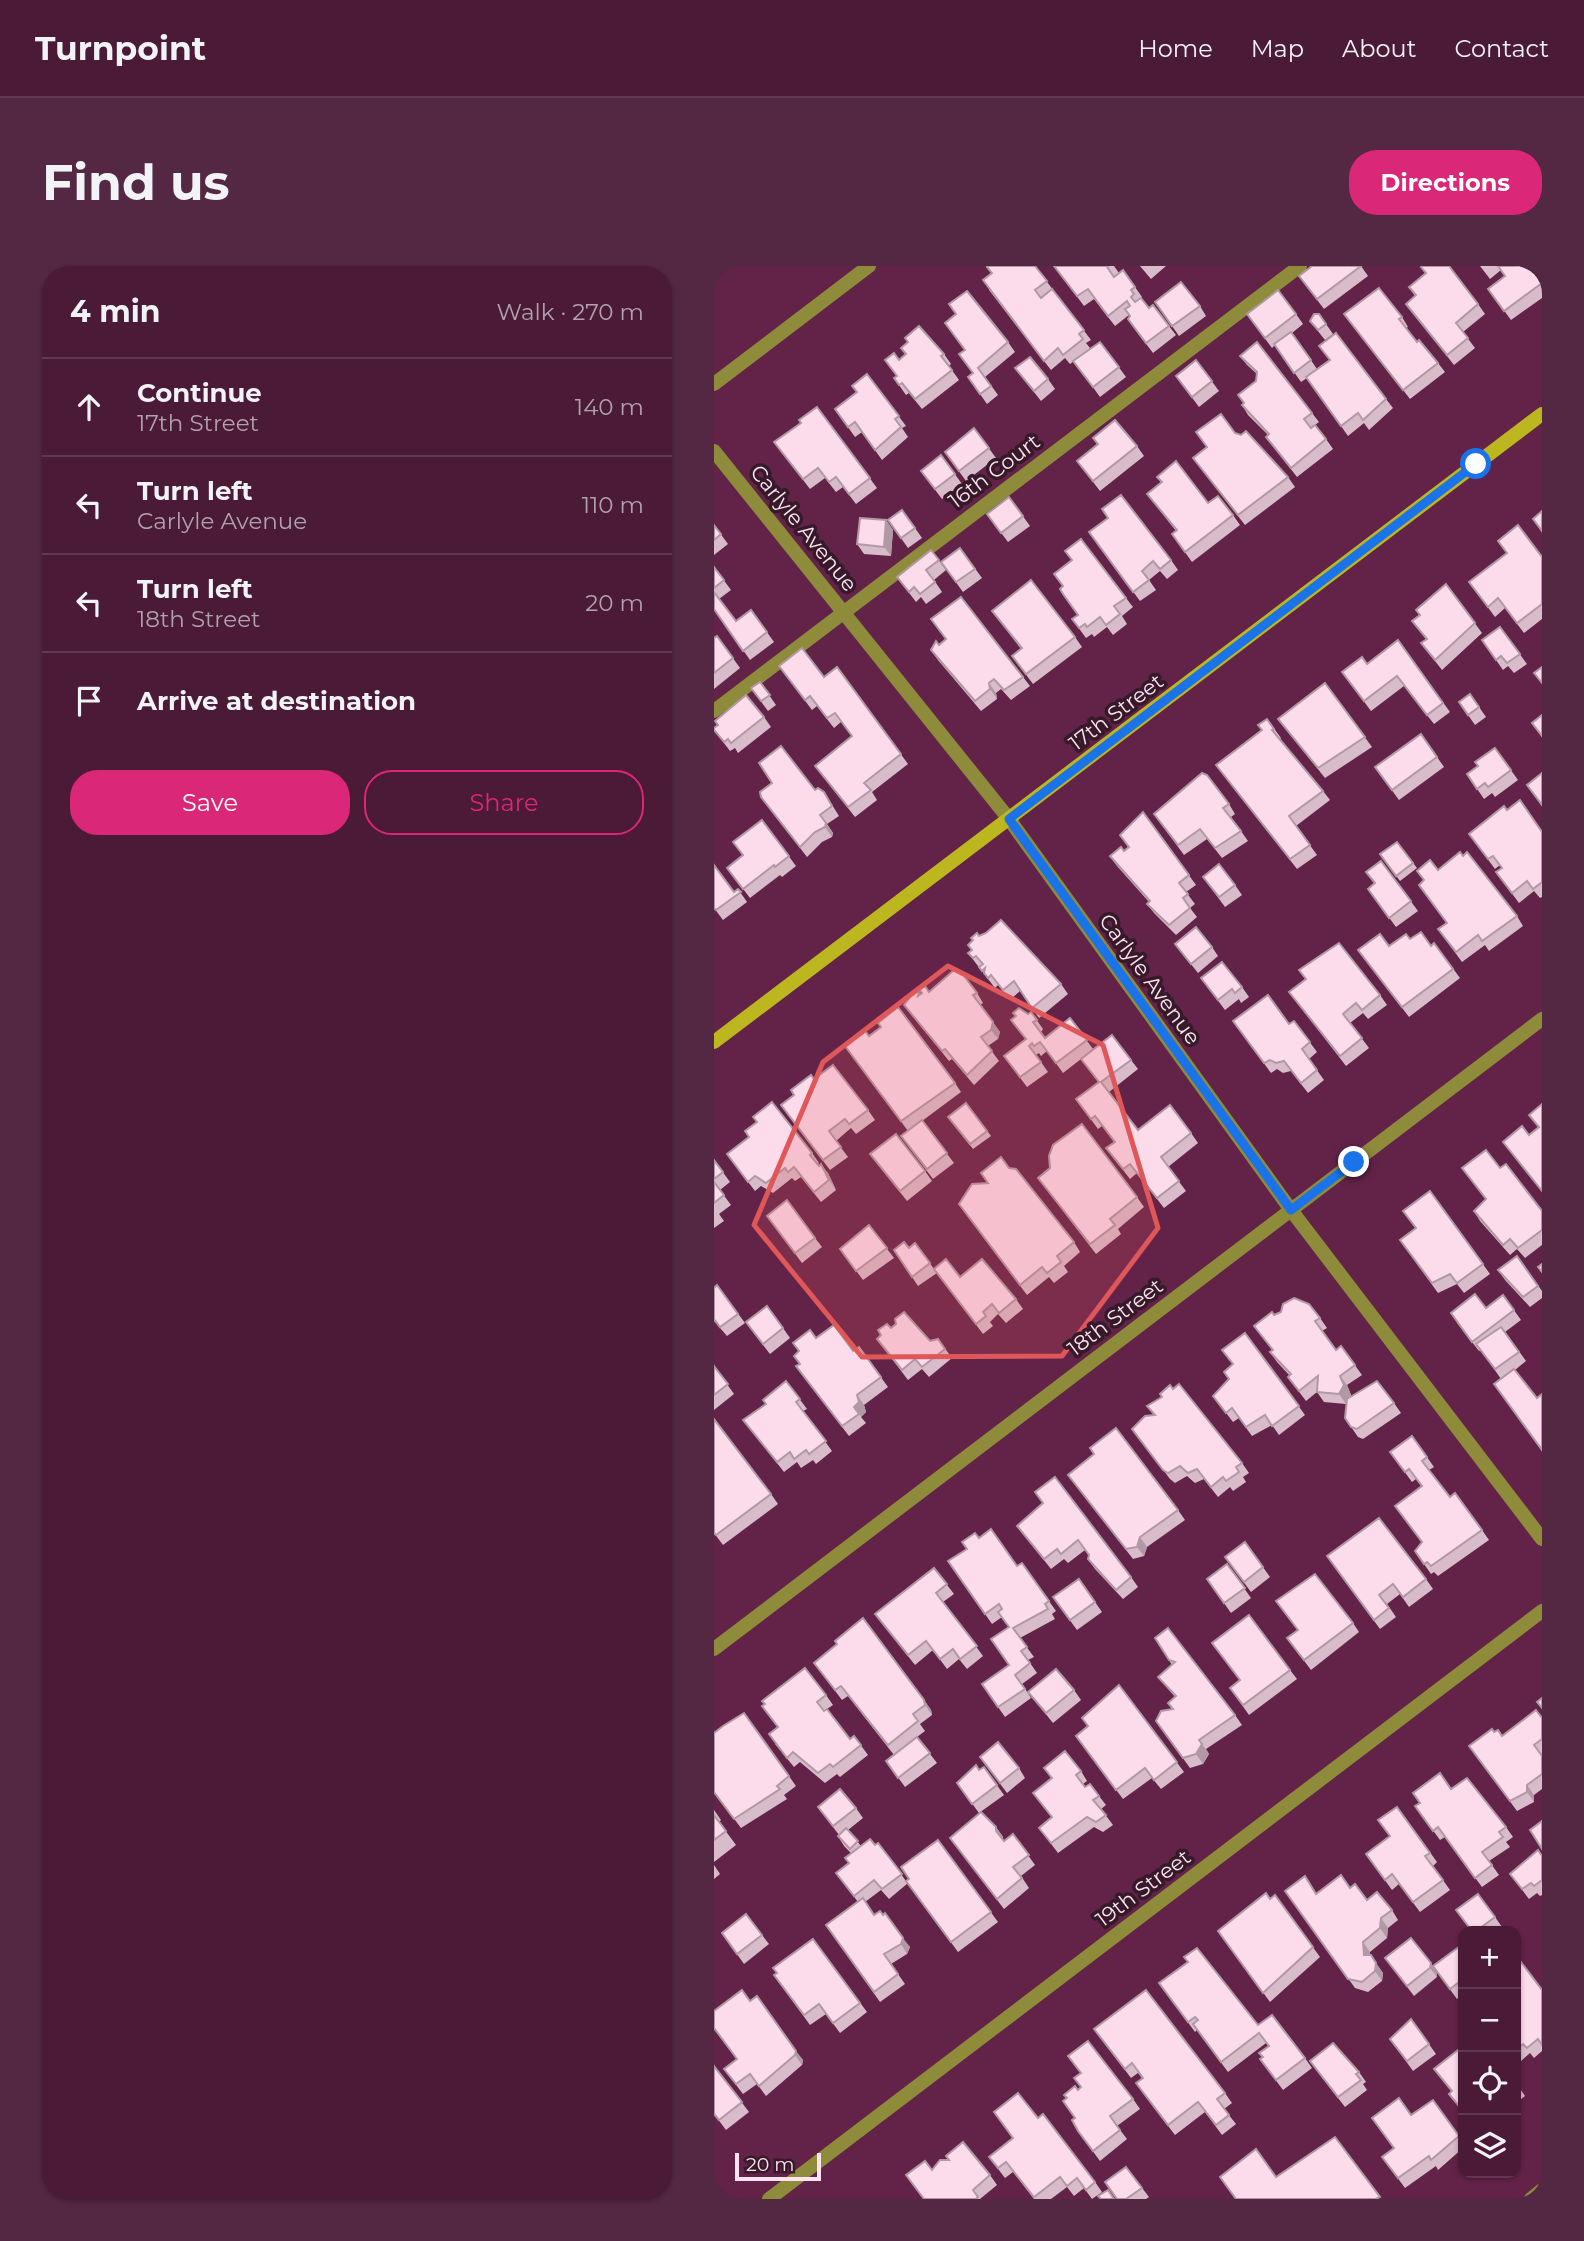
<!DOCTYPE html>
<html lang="en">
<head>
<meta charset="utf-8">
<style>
	body { margin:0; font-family:Montserrat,sans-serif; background:#542742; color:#f1f3f6 }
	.controls { position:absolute; right:21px; bottom:21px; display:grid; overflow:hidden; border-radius:14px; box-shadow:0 2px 5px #0004 }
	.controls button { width:63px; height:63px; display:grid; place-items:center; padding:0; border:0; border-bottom:2px solid #613851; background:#4a1a36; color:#f1f3f6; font:35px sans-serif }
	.scale { position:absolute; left:21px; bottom:18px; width:86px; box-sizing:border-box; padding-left:7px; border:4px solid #fde4f0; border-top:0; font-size:19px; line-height:24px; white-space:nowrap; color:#fde4f0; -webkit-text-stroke:5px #371a2a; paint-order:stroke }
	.stop { position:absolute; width:21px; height:21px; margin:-16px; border:5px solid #1a73e8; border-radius:50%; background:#fff }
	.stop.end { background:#1a73e8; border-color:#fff; box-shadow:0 2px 7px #0008 }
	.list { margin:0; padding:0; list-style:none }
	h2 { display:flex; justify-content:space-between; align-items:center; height:91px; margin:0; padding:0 28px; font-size:30px }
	h2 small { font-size:23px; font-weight:400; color:#b2a1ad }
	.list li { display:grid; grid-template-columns:46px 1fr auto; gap:21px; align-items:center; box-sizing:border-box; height:98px; padding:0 28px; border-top:2px solid #613851 }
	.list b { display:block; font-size:26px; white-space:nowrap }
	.list p { margin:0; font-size:23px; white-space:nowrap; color:#b2a1ad }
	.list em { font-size:23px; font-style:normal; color:#b2a1ad }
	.actions { display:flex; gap:14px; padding:21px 28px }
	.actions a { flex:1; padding:16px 0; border:2px solid #db2777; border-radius:28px; text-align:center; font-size:24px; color:#db2777 }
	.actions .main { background:#db2777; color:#fff }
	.icon { flex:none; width:38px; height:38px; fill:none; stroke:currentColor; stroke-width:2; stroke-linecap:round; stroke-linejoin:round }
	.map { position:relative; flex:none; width:828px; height:1933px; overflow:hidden; border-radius:28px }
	header { display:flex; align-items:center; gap:42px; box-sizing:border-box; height:98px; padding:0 35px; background:#4a1a36; border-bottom:2px solid #613851 }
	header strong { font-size:33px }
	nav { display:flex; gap:38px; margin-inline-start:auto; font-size:24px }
	.intro { display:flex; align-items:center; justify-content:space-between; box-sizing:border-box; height:168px; padding:0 42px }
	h1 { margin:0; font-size:49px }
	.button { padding:18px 32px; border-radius:28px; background:#db2777; color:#fff; font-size:24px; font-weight:700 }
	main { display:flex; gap:42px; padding:0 42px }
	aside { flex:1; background:#4a1a36; border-radius:28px; box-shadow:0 2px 5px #0004 }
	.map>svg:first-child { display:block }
</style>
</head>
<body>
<header>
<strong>Turnpoint</strong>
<nav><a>Home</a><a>Map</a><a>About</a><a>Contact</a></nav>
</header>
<div class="intro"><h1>Find us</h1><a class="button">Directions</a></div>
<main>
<aside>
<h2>4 min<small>Walk · 270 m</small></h2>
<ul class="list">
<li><svg class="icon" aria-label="ahead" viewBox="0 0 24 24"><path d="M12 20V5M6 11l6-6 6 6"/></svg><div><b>Continue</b><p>17th Street</p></div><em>140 m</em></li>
<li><svg class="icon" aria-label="left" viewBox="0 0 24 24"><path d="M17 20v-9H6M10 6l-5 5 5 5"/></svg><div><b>Turn left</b><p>Carlyle Avenue</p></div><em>110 m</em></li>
<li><svg class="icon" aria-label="left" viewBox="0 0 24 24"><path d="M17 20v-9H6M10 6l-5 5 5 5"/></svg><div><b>Turn left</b><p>18th Street</p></div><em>20 m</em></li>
<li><svg class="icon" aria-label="arrive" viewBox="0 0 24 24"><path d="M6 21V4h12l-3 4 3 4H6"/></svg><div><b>Arrive at destination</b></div></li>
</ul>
<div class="actions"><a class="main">Save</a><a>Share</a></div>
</aside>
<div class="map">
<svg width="828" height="1933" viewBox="0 0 828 1933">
	<rect width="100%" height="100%" fill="#632348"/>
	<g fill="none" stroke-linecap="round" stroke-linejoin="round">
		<path stroke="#8e8b3b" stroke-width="14" d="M 0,445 L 586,0"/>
		<g stroke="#8e8b3b" stroke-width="14">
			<path d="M 0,118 L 155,0"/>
			<path d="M 0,185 L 295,553 L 577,944 L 828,1273"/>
			<path d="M 0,1383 L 828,753"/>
			<path d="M 55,1933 L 828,1345"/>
			<path d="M 817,1933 L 828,1924"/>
		</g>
		<path stroke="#bcb61f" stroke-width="14" d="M 0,776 L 828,148"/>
	</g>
	<g fill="#d9bcca">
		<path d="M 321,0 L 377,74 L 372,77 L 376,82 L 367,90 L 386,76 L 412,111 L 386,131 L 360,95 L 356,98 L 351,92 L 337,104 L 275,24 Z"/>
		<path d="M 340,0 L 400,0 L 405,7 L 409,4 L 428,31 L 424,34 L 455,60 L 462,69 L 439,87 L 420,62 L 415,49 L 401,60 L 380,33 L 370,40 Z"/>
		<path d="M 426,0 L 452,0 L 437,13 Z"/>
		<path d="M 647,0 L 654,10 L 610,43 L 585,10 Z"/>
		<path d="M 766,0 L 818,0 L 828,13 L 828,32 L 797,54 L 774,23 L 791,10 L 787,4 L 776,13 Z"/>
		<path d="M 707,1 L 764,38 L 771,48 L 749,66 L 761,82 L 740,99 L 692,38 L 701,30 L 695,21 L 712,8 Z"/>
		<path d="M 441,36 L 486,40 L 492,50 L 465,70 Z"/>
		<path d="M 582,48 L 589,58 L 578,67 L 603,103 L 672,133 L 679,142 L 655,164 L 650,157 L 634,170 L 593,112 L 587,116 L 561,79 L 558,82 L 540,58 Z"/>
		<path d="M 605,48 L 619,68 L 611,74 L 596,55 Z"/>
		<path d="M 630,48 L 688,51 L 694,61 L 692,62 L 703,76 L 724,97 L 731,106 L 696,133 Z"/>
		<path d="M 294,76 L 301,86 L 271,111 L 284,129 L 273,138 L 254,111 L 259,107 L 245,88 Z"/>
		<path d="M 230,88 L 237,98 L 235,100 L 245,114 L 208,143 L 195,127 L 192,129 L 180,112 L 183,110 L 185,94 Z"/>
		<path d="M 526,90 L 598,147 L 605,156 L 597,162 L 612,173 L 619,183 L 583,211 L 559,180 L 552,171 L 554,169 L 534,149 L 528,139 L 530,137 L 542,115 L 543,108 L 533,99 Z"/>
		<path d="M 482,94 L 505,125 L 485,141 L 462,110 Z"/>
		<path d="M 301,102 L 334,113 L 341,123 L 327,135 Z"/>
		<path d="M 153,108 L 192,160 L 188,162 L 194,171 L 168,194 L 148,166 L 141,171 L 121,143 L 143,127 Z"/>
		<path d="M 103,141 L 163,222 L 142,238 L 129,221 L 122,226 L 111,212 L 96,223 L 60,176 L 87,157 Z"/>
		<path d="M 260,162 L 282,192 L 252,215 L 231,186 Z"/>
		<path d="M 379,172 L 423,180 L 430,190 L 386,225 L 363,195 L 384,179 Z"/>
		<path d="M 227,189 L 248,218 L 228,233 L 207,205 Z"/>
		<path d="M 479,192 L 574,211 L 581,221 L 531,259 Z"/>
		<path d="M 443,211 L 519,249 L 526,259 L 478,296 L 458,268 L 462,265 L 433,228 L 447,216 Z"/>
		<path d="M 295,231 L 316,260 L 294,276 L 273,248 Z"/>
		<path d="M 172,254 L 179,264 L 177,290 L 150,288 L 143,278 Z"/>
		<path d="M 174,254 L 201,262 L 208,272 L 194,282 Z"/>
		<path d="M 0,259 L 14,278 L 0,289 Z"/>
		<path d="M 375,266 L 457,294 L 464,304 L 453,313 L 446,305 L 435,314 L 442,324 L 426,335 Z"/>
		<path d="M 784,275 L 828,291 L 828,353 L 810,367 L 791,342 L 781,351 L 755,316 L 793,288 Z"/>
		<path d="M 246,282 L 268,312 L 249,326 L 227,296 Z"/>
		<path d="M 217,284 L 232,304 L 220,314 L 228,326 L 212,338 L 207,331 L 202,336 L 183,311 Z"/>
		<path d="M 0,301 L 17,324 L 5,333 L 22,355 L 37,344 L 60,376 L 36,394 L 0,343 Z"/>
		<path d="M 732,318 L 768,367 L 728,404 L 707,377 L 712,373 L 698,355 L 705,349 Z"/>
		<path d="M 412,332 L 419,341 L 408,350 L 413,358 L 399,369 L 393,361 L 380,371 L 378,368 L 372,372 L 358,353 L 363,349 Z"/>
		<path d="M 278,345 L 361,371 L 368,381 L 319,418 L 298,390 L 307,383 Z"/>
		<path d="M 786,361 L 813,398 L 800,407 L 794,400 L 789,404 L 768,374 Z"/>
		<path d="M 3,370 L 26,402 L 0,423 L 0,372 Z"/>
		<path d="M 232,373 L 309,411 L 316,420 L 297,434 L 287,423 L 282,427 L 283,433 L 267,445 L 224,394 L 217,384 Z"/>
		<path d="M 684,374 L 736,446 L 720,458 L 690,420 L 657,445 L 628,406 L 653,398 Z"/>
		<path d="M 65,400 L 110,411 L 123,401 L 194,498 L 158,526 L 163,534 L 141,551 L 101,500 L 138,470 L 127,456 L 120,462 L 103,440 L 98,444 Z"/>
		<path d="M 46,416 L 62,439 L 54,445 L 37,422 Z"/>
		<path d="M 611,417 L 658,481 L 611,512 L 564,453 Z"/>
		<path d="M 756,428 L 772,451 L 761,459 L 745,436 Z"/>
		<path d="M 50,451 L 57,461 L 24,487 L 21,482 L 16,485 L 0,464 L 3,459 L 1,455 Z"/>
		<path d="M 553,453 L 567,472 L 566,473 L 609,525 L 616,534 L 582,560 L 603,589 L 583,603 L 502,499 L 548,464 Z"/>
		<path d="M 707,468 L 730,501 L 685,534 L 661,501 Z"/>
		<path d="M 781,482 L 804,514 L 781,531 L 778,527 L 770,533 L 753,508 L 764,500 Z"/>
		<path d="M 101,524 L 110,526 L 125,550 L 113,558 L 119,567 L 118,571 L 108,576 L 93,591 L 54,540 Z"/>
		<path d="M 515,538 L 521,548 L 517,551 L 534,575 L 508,592 L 493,573 L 470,589 L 440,548 Z"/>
		<path d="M 793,544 L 828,566 L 828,631 L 826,632 L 820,625 L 805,637 L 782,606 L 788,602 L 786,599 L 781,603 L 755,568 Z"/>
		<path d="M 429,546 L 482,619 L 472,626 L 481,638 L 476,642 L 483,651 L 462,669 L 440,647 L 433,638 L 435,636 L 403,600 L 396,590 L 410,585 L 414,581 L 406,569 Z"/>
		<path d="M 48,554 L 82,600 L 68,611 L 66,609 L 36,632 L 13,602 L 29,589 L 19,576 Z"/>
		<path d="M 683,576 L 703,602 L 686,615 L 666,588 Z"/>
		<path d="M 667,595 L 704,645 L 682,661 L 654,623 L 660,617 Z"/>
		<path d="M 724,604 L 803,650 L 809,660 L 775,685 L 771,679 L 748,696 L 724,663 L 732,657 L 710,615 L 703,605 Z"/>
		<path d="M 489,611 L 521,619 L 528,629 L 511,641 Z"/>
		<path d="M 24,623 L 33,636 L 9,654 L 0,642 Z"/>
		<path d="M 265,670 L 347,718 L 354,728 L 325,752 L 306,725 L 296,734 L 284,719 L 281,722 L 254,687 L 257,684 L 254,679 Z"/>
		<path d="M 696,673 L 717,680 L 720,677 L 746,712 L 695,751 L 644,684 L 675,680 Z"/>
		<path d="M 461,678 L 498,681 L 504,690 L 484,707 Z"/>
		<path d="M 585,704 L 666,729 L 673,739 L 654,753 L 649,747 L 636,757 L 655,782 L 632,800 L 575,726 L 592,713 Z"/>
		<path d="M 487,712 L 528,721 L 535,731 L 527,737 L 525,733 L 511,744 Z"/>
		<path d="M 216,726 L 263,727 L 269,737 L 266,739 L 286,766 L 284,773 L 274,780 L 285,795 L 260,819 L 238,793 L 235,795 L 190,739 L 206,728 Z"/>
		<path d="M 317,746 L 329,763 L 327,766 L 331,772 L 356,752 L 379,783 L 417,794 L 424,803 L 395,826 L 424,864 L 477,867 L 484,877 L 454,901 L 472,925 L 450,942 L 423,907 L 416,913 L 392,882 L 400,876 L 388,860 L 384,863 L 362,833 L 384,816 L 367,793 L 349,807 L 333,785 L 327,790 L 325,787 L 322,789 L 334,806 L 313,821 L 290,790 L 311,774 L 314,748 Z"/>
		<path d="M 580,755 L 603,786 L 595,793 L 610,814 L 594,827 L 577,805 L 569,807 L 563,803 L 557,807 L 526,765 L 575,758 Z"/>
		<path d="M 155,770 L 241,817 L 247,826 L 208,855 L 240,897 L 219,913 L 194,880 L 194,865 L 131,780 Z"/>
		<path d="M 100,813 L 154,844 L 161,854 L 142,868 L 137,862 L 122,875 L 134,891 L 116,904 L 74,849 Z"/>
		<path d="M 252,837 L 277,870 L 259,883 L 234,851 Z"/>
		<path d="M 98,887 L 105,897 L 103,898 L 114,907 L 122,924 L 107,936 L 87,911 L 81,915 L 78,912 L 59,927 L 47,920 L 41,925 L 13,888 Z"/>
		<path d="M 156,888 L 211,905 L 218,915 L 193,935 Z"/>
		<path d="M 0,894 L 16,916 L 6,924 L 17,939 L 5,948 L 10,955 L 0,962 Z"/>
		<path d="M 295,902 L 360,976 L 366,986 L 350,1000 L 354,1006 L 340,1017 L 335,1011 L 313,1029 L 252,948 L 274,917 Z"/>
		<path d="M 336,902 L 423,931 L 430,941 L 404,963 L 407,968 L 382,988 L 324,912 Z"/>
		<path d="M 786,902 L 828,945 L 828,979 L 811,992 L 803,983 L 796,989 L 766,955 L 760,945 L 772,933 Z"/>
		<path d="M 716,925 L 776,1008 L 750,1027 L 743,1018 L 724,1027 L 686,974 L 702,962 Z"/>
		<path d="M 53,950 L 101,972 L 108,981 L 88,997 Z"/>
		<path d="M 155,959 L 180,992 L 149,1014 L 126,983 Z"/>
		<path d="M 201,977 L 220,1003 L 246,1011 L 302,1033 L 309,1043 L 292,1057 L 284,1048 L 276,1056 L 279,1060 L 269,1068 L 223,1007 L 204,1020 L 180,984 L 195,982 Z"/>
		<path d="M 803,990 L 828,1025 L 828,1032 L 816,1041 L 791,1014 L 784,1004 Z"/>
		<path d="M 3,1019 L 31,1057 L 13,1070 L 0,1055 L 0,1022 Z"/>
		<path d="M 789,1029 L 807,1054 L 791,1066 L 812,1095 L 801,1104 L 828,1185 L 787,1113 L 767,1084 L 765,1085 L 743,1057 L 772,1042 Z"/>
		<path d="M 560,1049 L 606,1052 L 613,1062 L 608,1065 L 622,1084 L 627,1080 L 648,1109 L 633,1119 L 637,1129 L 635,1132 L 680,1137 L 687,1147 L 649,1173 L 644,1171 L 631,1152 L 633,1136 L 632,1138 L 610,1136 L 603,1126 L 592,1135 L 574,1111 L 576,1110 L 563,1096 L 556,1086 L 558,1084 L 540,1060 Z"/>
		<path d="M 69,1062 L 76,1072 L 56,1088 L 39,1066 Z"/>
		<path d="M 177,1062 L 216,1075 L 224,1073 L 238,1092 L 215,1111 L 208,1103 L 194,1114 L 163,1073 Z"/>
		<path d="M 531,1067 L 591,1149 L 565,1169 L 558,1159 L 538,1170 L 525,1152 L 519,1156 L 499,1130 L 515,1113 L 519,1099 Z"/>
		<path d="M 102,1072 L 139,1085 L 145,1081 L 174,1121 L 150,1139 L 152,1146 L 147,1151 L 152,1157 L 135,1170 L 89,1110 L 86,1098 Z"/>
		<path d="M 0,1100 L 20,1128 L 0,1144 Z"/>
		<path d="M 72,1115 L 93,1143 L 89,1145 L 118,1185 L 102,1198 L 99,1194 L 87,1202 L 83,1196 L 70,1206 L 29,1154 L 52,1138 Z"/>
		<path d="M 433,1140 L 528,1197 L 535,1207 L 529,1211 L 532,1216 L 519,1225 L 516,1221 L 504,1231 L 490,1213 L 481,1217 L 473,1210 L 461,1217 L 456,1213 L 418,1163 L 440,1149 Z"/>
		<path d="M 698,1170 L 720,1201 L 715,1204 L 736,1231 L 768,1264 L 775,1274 L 724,1310 L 720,1306 L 717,1308 L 701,1285 L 708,1276 L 707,1220 L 702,1213 L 698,1216 L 676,1186 Z"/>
		<path d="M 354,1209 L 464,1244 L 471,1254 L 433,1281 L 430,1290 L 419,1293 Z"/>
		<path d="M 321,1226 L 417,1311 L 424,1321 L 409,1333 L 381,1303 L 374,1293 L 375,1290 L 371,1284 L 354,1297 L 350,1293 L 337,1303 L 303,1260 L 329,1238 Z"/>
		<path d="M 57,1228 L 64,1238 L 9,1279 L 0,1267 Z"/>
		<path d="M 265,1272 L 303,1300 L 308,1297 L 342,1345 L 338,1348 L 341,1353 L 306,1372 L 320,1391 L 314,1394 L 323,1407 L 308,1418 L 317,1432 L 291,1451 L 268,1418 L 295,1399 L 295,1361 L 288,1351 L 278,1358 L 234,1295 L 253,1283 Z"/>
		<path d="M 531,1276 L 556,1311 L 537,1326 L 511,1291 Z"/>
		<path d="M 613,1290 L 712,1313 L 719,1323 L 695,1341 L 686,1328 L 673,1338 L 682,1351 L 666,1363 Z"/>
		<path d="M 513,1298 L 537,1332 L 517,1347 L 493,1313 Z"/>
		<path d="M 220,1302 L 240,1328 L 229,1336 L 269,1390 L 253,1403 L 245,1393 L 233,1403 L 219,1384 L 201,1399 L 161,1348 Z"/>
		<path d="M 365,1313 L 388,1346 L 363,1364 L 339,1331 Z"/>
		<path d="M 639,1357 L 645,1366 L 597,1404 L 573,1372 L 584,1364 Z"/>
		<path d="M 441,1372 L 521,1449 L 528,1459 L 492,1483 L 495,1488 L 489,1498 L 476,1502 L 442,1455 L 459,1443 L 461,1431 L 444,1411 L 458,1399 Z"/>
		<path d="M 100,1397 L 210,1434 L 217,1444 L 218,1449 L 206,1458 L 211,1465 L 203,1471 L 223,1497 L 191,1521 L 172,1495 L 180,1489 L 134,1430 L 128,1434 Z"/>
		<path d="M 576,1404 L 583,1413 L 535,1449 L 516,1422 Z"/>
		<path d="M 405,1419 L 470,1506 L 447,1523 L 438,1512 L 409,1533 L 362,1470 L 374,1460 L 368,1452 Z"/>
		<path d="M 360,1424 L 367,1434 L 339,1457 L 314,1426 Z"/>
		<path d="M 112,1429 L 119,1439 L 113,1443 L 136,1473 L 140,1470 L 154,1489 L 126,1511 L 123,1508 L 111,1517 L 86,1496 L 80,1501 L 61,1478 L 64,1461 L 48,1440 Z"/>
		<path d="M 30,1447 L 82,1520 L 70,1529 L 73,1533 L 27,1562 L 0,1526 Z"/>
		<path d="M 828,1452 L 828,1488 L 827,1489 L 828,1490 L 828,1523 L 820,1529 L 820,1536 L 803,1545 L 755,1480 L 780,1466 L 788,1470 Z"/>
		<path d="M 266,1491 L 305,1502 L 311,1512 L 293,1527 Z"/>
		<path d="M 270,1501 L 290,1529 L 265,1547 L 243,1517 Z"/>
		<path d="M 330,1502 L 367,1505 L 373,1515 L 369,1518 L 371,1521 L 385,1530 L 392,1539 L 387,1543 L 399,1559 L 389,1566 L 380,1561 L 344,1587 L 325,1562 L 338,1552 L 319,1527 L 337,1512 Z"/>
		<path d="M 701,1540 L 792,1561 L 799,1571 L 792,1576 L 796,1581 L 775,1595 L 785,1609 L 768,1621 L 731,1571 L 726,1574 Z"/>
		<path d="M 104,1541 L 142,1542 L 149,1552 L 134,1564 L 147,1580 L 161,1579 L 164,1577 L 192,1615 L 195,1613 L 224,1574 L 284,1656 L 244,1686 L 194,1617 L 175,1633 L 167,1624 L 151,1636 L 161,1649 L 196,1681 L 193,1688 L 177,1698 L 191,1718 L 166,1736 L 112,1659 L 144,1636 L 122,1607 L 134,1597 L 137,1587 L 130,1580 L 124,1570 L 125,1569 Z"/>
		<path d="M 683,1541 L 723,1596 L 719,1600 L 736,1624 L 706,1646 L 685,1618 L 678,1624 L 652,1588 L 676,1570 Z"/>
		<path d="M 0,1544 L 7,1554 L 5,1556 L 22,1579 L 0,1596 Z"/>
		<path d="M 282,1561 L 289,1571 L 289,1573 L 290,1575 L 299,1568 L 321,1599 L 307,1610 L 315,1622 L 290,1643 L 236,1572 Z"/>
		<path d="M 828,1590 L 828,1629 L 826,1630 L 823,1627 L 815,1633 L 796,1608 Z"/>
		<path d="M 0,1599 L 6,1608 L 0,1613 Z"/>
		<path d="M 636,1622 L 653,1634 L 678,1644 L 684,1654 L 674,1662 L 673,1672 L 656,1686 L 656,1689 L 669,1707 L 668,1715 L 654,1726 L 641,1722 L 571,1625 L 602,1627 Z"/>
		<path d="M 561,1629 L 606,1691 L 556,1736 L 504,1665 Z"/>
		<path d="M 781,1651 L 788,1661 L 782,1665 L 757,1665 Z"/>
		<path d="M 8,1667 L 48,1669 L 55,1678 L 30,1698 Z"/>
		<path d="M 697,1672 L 723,1707 L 723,1711 L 700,1730 L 678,1701 Z"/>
		<path d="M 99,1673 L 153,1746 L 126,1767 L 112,1748 L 96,1759 L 60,1709 Z"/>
		<path d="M 749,1678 L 749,1728 L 743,1733 L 719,1700 Z"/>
		<path d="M 802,1700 L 828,1724 L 828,1785 L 820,1792 L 816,1787 L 807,1795 L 802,1789 Z"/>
		<path d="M 445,1717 L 544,1759 L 591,1792 L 598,1802 L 569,1824 L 546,1793 L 548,1791 L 555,1780 L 552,1777 L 514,1806 L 483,1764 L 481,1766 Z"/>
		<path d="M 36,1735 L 89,1794 L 88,1799 L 52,1830 L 43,1818 L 29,1828 L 10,1803 L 23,1793 Z"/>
		<path d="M 697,1753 L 722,1788 L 699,1805 L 676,1773 Z"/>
		<path d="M 380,1763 L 511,1827 L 518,1837 L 510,1843 L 522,1858 L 508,1869 L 491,1846 L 461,1869 L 429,1827 L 428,1812 L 424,1807 L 417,1812 Z"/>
		<path d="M 354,1790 L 419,1833 L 426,1843 L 403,1860 L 413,1873 L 386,1895 L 364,1865 L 361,1852 L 364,1824 L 367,1821 L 367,1808 Z"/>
		<path d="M 0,1800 L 35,1846 L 12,1864 L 0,1848 Z"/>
		<path d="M 603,1805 L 645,1806 L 652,1816 L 649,1818 L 653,1824 L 631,1841 Z"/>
		<path d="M 802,1817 L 811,1830 L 802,1837 Z"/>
		<path d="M 719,1834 L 749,1875 L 749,1882 L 724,1904 L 722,1900 L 691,1922 L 668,1891 L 680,1882 L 697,1849 Z"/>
		<path d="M 280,1846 L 324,1852 L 381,1916 L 388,1926 L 378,1933 L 370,1922 L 360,1930 L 353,1921 L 337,1933 L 320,1933 L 299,1906 L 291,1912 L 275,1891 L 299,1872 Z"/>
		<path d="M 412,1901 L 435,1931 L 432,1933 L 403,1933 Z"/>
		<path d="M 218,1904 L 276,1909 L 283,1919 L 266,1933 L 210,1933 Z"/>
	</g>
	<g fill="#b099a4">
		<path d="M 172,254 L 179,264 L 177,290 L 170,281 Z"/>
		<path d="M 275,417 L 282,427 L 283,433 L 276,423 Z"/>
		<path d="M 112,557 L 119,567 L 118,571 L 111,561 Z"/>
		<path d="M 279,756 L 286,766 L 284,773 L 277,764 Z"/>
		<path d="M 107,898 L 114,907 L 122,924 L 115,914 Z"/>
		<path d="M 626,1110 L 633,1119 L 637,1129 L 632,1138 L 625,1128 Z"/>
		<path d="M 143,1129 L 150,1139 L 152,1146 L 147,1151 L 140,1141 Z"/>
		<path d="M 426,1271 L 433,1281 L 430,1290 L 423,1281 Z"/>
		<path d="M 210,1434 L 217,1444 L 218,1449 L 211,1439 Z"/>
		<path d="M 488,1478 L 495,1488 L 489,1498 L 482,1488 Z"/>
		<path d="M 813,1519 L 820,1529 L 820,1536 L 813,1526 Z"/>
		<path d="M 282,1561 L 289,1571 L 288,1575 L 282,1565 Z"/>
		<path d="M 667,1652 L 674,1662 L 673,1672 L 666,1662 Z"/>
		<path d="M 189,1672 L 196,1681 L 193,1688 L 187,1678 Z"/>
		<path d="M 649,1676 L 656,1686 L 657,1699 L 650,1689 Z"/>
		<path d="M 662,1697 L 669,1707 L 668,1715 L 661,1705 Z"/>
		<path d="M 717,1697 L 723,1707 L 723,1711 L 716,1702 Z"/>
		<path d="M 82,1785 L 89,1794 L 88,1799 L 81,1789 Z"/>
	</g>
	<g fill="#fcdbeb" stroke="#b099a4" stroke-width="2">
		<path d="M 274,0 L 321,0 L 333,15 L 321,24 L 327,32 L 338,23 L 370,64 L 365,68 L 369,73 L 349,89 L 344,82 L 330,95 L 269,14 L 278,7 L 273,1 Z"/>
		<path d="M 340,0 L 395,0 L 393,1 L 400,11 L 409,4 L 421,21 L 417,24 L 420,28 L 417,31 L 421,36 L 427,32 L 435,42 L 439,39 L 455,60 L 432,77 L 414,53 L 416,50 L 411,43 L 416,40 L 413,35 L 394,50 L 374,23 L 363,30 Z"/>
		<path d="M 598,0 L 647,0 L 603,33 L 585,10 Z"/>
		<path d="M 708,0 L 735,0 L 764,38 L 742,57 L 754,72 L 733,89 L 692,38 L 702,29 L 695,21 L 712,7 L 707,1 Z"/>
		<path d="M 784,0 L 818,0 L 828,13 L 828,17 L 790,45 L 774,23 L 791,10 Z"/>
		<path d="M 467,16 L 486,40 L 458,60 L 441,36 Z"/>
		<path d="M 665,22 L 688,51 L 685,53 L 703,76 L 705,74 L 724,97 L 689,124 L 630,48 Z"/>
		<path d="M 564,24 L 582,48 L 551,72 L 533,48 Z"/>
		<path d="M 253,25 L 294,76 L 264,102 L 277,120 L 266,128 L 254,111 L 259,107 L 245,88 L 251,84 L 231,57 L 242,48 L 235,38 Z"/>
		<path d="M 600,48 L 605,48 L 612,58 L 604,64 L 596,55 Z"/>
		<path d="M 205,60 L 230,88 L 227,90 L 238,104 L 201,133 L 188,117 L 185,119 L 180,112 L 183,110 L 171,94 L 180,87 L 185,94 L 192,88 L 187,82 L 194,76 L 191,72 Z"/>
		<path d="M 577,66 L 597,94 L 580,107 L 560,78 Z"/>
		<path d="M 622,67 L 672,133 L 649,154 L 644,147 L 627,160 L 592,111 L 616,94 L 605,80 Z"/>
		<path d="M 386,76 L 405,101 L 379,121 L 359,95 Z"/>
		<path d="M 543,76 L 598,147 L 590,153 L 597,162 L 601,159 L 612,173 L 577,202 L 552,171 L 555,168 L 528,139 L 530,137 L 524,129 L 542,115 L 543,106 L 526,90 Z"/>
		<path d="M 316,91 L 334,113 L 320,125 L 301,102 Z"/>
		<path d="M 482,94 L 498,115 L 478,131 L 462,110 Z"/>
		<path d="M 153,108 L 185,150 L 181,153 L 187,161 L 161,184 L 141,156 L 134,161 L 121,143 L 143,126 L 138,120 Z"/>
		<path d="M 103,141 L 156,212 L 135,228 L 122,211 L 115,216 L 104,202 L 89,213 L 60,176 L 87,157 L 85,154 Z"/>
		<path d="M 507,148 L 521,167 L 527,169 L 532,165 L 574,211 L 524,249 L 479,192 L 493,181 L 482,166 Z"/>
		<path d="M 401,154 L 423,180 L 379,215 L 363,195 L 384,178 L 379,172 Z"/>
		<path d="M 260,162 L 275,182 L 245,205 L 231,186 Z"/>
		<path d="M 227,189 L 241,208 L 221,223 L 207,205 Z"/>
		<path d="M 462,195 L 494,237 L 504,230 L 519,249 L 471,286 L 458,268 L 463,264 L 433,228 L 448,216 L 443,211 Z"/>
		<path d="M 407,229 L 457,294 L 446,303 L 439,295 L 428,305 L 435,314 L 419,326 L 375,266 L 394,252 L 388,243 Z"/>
		<path d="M 295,231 L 309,250 L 287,267 L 273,248 Z"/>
		<path d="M 188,244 L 201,262 L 187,272 L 174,254 Z"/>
		<path d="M 828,245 L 828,265 L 819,253 Z"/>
		<path d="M 146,252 L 172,254 L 170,281 L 143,278 Z"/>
		<path d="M 0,259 L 7,268 L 0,274 Z"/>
		<path d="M 804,259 L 828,291 L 828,338 L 803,357 L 784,332 L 774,341 L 755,316 L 793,287 L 784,275 Z"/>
		<path d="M 367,273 L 412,332 L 400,340 L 406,348 L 392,359 L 386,351 L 373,361 L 371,358 L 365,362 L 358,353 L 364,349 L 349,328 L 346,323 L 349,320 L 340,308 L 358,294 L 351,285 Z"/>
		<path d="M 246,282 L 261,303 L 242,316 L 227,296 Z"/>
		<path d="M 217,284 L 225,294 L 212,304 L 221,316 L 206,328 L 200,321 L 195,326 L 183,311 Z"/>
		<path d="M 0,301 L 10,314 L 0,322 Z"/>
		<path d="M 317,314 L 361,371 L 312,408 L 298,390 L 308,382 L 278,345 Z"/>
		<path d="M 732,318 L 761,357 L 721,394 L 707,377 L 713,373 L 698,355 L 706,349 L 702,344 Z"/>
		<path d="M 0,326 L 22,355 L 37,344 L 53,366 L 29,385 L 0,343 Z"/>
		<path d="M 247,331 L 309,411 L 290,424 L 280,413 L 275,417 L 276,423 L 261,435 L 217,384 L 222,375 L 225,379 L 232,373 L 217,353 Z"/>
		<path d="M 786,361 L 806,388 L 793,397 L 787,390 L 782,394 L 768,374 Z"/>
		<path d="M 3,370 L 19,392 L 0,407 L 0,372 Z"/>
		<path d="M 684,374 L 729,437 L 713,449 L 683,410 L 650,435 L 628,406 L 648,391 L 653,398 Z"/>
		<path d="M 88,382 L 110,411 L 123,401 L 187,488 L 150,517 L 157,524 L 134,541 L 101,500 L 138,470 L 121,447 L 113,452 L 96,430 L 91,434 L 65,400 Z"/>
		<path d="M 828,401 L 828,417 L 820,407 Z"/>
		<path d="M 46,416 L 56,429 L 47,435 L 37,422 Z"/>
		<path d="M 611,417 L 651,471 L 604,502 L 564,453 Z"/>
		<path d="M 756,428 L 765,441 L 754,449 L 745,436 Z"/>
		<path d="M 32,429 L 50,451 L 17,477 L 14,473 L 10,476 L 0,464 L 0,462 L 4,459 L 1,455 Z"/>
		<path d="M 828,449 L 828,470 L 818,457 Z"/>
		<path d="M 553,453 L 560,463 L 558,464 L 609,525 L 575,550 L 596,579 L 576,593 L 502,499 L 548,464 L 544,459 Z"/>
		<path d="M 707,468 L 723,491 L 678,524 L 661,501 Z"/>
		<path d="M 67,480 L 101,524 L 104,522 L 110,526 L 118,540 L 106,549 L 112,557 L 111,561 L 101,566 L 86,581 L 47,531 L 46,526 L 58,517 L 45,497 Z"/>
		<path d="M 781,482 L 797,504 L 774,521 L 771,517 L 763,523 L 753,508 L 764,500 L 761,496 Z"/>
		<path d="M 488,507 L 493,509 L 515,538 L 509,542 L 527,565 L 501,582 L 486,563 L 464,579 L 440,548 Z"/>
		<path d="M 828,507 L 828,539 L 813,519 Z"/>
		<path d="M 806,534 L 828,566 L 828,616 L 819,623 L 813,615 L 798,627 L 782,606 L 788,602 L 779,590 L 774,593 L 755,568 L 790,540 L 793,544 Z"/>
		<path d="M 429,546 L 475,609 L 465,617 L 474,628 L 469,632 L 476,642 L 455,659 L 433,638 L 436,635 L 396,590 L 407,581 L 410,585 L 415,581 L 406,569 Z"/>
		<path d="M 48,554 L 75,590 L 61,601 L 60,599 L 29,623 L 13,602 L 29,589 L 19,576 Z"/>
		<path d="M 683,576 L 699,597 L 682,610 L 666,588 Z"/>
		<path d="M 746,586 L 749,590 L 753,586 L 803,650 L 768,675 L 764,669 L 742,686 L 724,663 L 733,657 L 705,619 L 710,614 L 703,605 L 716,594 L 724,604 Z"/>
		<path d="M 667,595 L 697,635 L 675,652 L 654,623 L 661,617 L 652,606 Z"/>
		<path d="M 505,598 L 521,619 L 505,631 L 489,611 Z"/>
		<path d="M 0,599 L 20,626 L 24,623 L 27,626 L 2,644 L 0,642 Z"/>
		<path d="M 287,654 L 347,718 L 318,742 L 300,715 L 289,724 L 277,709 L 274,712 L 270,707 L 271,702 L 268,705 L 265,701 L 269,698 L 262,690 L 259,692 L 254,687 L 258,684 L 254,679 L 259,674 L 257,672 L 263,667 L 265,670 L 272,667 Z"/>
		<path d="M 482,661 L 498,681 L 477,698 L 461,678 Z"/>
		<path d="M 707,666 L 717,680 L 720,677 L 739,703 L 688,741 L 644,684 L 666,668 L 675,680 L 692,668 L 696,673 Z"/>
		<path d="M 625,677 L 666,729 L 648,744 L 642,737 L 629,748 L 648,772 L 626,790 L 575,726 L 592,713 L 585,704 Z"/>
		<path d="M 508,696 L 528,721 L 521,727 L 518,723 L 504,734 L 487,712 Z"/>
		<path d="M 240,704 L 247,706 L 263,727 L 259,729 L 279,756 L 277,764 L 267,771 L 278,785 L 253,809 L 231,783 L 228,785 L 190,739 L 200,726 L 205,726 L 204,730 L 208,727 L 205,723 L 211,720 L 215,726 Z"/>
		<path d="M 554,729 L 575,758 L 580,755 L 596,776 L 588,783 L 603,804 L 587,817 L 570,795 L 562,797 L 556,794 L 550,797 L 519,755 Z"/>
		<path d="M 184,741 L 241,817 L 187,855 L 131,780 L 151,765 L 155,770 L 167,761 L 164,757 Z"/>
		<path d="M 305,742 L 314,748 L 317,746 L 323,754 L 319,756 L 331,772 L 356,752 L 373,774 L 342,797 L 326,776 L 320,780 L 318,777 L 315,780 L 327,796 L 306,811 L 290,790 L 312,773 L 297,754 L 302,750 L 299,747 Z"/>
		<path d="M 398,769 L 417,794 L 387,816 L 424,864 L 456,839 L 477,867 L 447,891 L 465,915 L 443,932 L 416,898 L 409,903 L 392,882 L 401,876 L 381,850 L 377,853 L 362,833 L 385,816 L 367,793 Z"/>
		<path d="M 119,799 L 154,844 L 135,858 L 131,853 L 115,865 L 127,881 L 109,894 L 67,839 L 80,829 L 77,824 L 97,809 L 100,813 Z"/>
		<path d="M 58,836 L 98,887 L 96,889 L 105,900 L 107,898 L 115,914 L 100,926 L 80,901 L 74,906 L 71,902 L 52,917 L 41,910 L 34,916 L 13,888 L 35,871 L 31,865 L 43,856 L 39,851 Z"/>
		<path d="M 252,837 L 273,865 L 256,878 L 234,851 Z"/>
		<path d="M 828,838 L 828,925 L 789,876 L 808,860 L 815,869 L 825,861 L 815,849 Z"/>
		<path d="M 208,854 L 233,887 L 213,903 L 187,870 Z"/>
		<path d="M 368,858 L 423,931 L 396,953 L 401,959 L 376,978 L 324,912 L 336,902 L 335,890 L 339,879 Z"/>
		<path d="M 182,868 L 211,905 L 186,925 L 156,888 Z"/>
		<path d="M 772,884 L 786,902 L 792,898 L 828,945 L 828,964 L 804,982 L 796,973 L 789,979 L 760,945 L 772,933 L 748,902 Z"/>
		<path d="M 287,891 L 295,902 L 302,903 L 360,976 L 343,990 L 347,996 L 333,1007 L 328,1001 L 306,1019 L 245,938 L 258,918 L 274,917 L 267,907 Z"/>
		<path d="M 0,894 L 9,906 L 0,913 Z"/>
		<path d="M 0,916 L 10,929 L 0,937 Z"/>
		<path d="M 716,925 L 769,998 L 743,1017 L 736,1008 L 718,1017 L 686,974 L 702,962 L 689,945 Z"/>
		<path d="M 73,934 L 101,972 L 81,987 L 53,950 Z"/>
		<path d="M 155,959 L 173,982 L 142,1005 L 126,983 Z"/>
		<path d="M 190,976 L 195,982 L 201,977 L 216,997 L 198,1011 L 180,984 Z"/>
		<path d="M 803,990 L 824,1020 L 809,1031 L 784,1004 Z"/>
		<path d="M 232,993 L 246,1011 L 268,993 L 302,1033 L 285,1047 L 278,1038 L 269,1046 L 272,1050 L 262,1058 L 220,1003 Z"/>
		<path d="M 828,998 L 828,1006 L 824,1001 Z"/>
		<path d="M 3,1019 L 24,1048 L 6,1061 L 0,1053 L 0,1022 Z"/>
		<path d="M 761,1028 L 772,1042 L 789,1029 L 800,1044 L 758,1076 L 737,1047 Z"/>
		<path d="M 580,1032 L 595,1038 L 606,1052 L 601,1055 L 622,1084 L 627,1080 L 641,1099 L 626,1110 L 630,1119 L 625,1128 L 603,1126 L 604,1110 L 585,1125 L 574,1111 L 577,1108 L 556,1086 L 559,1084 L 540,1060 L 558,1046 L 560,1049 L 567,1046 L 569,1038 Z"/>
		<path d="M 53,1040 L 69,1062 L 49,1078 L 32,1056 Z"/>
		<path d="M 190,1046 L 216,1075 L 224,1073 L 231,1083 L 208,1101 L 201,1093 L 188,1104 L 163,1073 L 167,1069 L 164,1064 L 173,1058 L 177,1062 L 182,1058 L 181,1053 Z"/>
		<path d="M 120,1059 L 139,1085 L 145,1081 L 167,1111 L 143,1129 L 145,1136 L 140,1141 L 145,1148 L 128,1160 L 82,1100 L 86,1098 L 80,1090 L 85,1085 L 79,1077 L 96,1064 L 102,1072 Z"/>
		<path d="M 787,1061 L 805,1086 L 781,1103 L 762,1078 Z"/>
		<path d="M 531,1067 L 585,1140 L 558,1160 L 551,1149 L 532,1161 L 518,1142 L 512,1147 L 499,1130 L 515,1113 L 510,1106 L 519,1098 L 508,1084 Z"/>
		<path d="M 0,1100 L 14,1118 L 0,1129 Z"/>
		<path d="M 800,1103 L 823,1132 L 828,1128 L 828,1184 L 780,1118 Z"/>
		<path d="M 72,1115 L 86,1133 L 82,1136 L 112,1175 L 95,1188 L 92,1184 L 80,1193 L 76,1186 L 63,1196 L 29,1154 L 52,1138 L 49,1134 Z"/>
		<path d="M 663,1115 L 680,1137 L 643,1163 L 637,1161 L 631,1152 L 633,1133 Z"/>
		<path d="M 465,1118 L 528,1197 L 522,1201 L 525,1206 L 512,1215 L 509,1211 L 497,1221 L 483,1203 L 474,1207 L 466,1200 L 454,1207 L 449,1204 L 418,1163 L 431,1150 L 441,1149 L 433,1140 L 448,1131 L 446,1128 L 456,1119 L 459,1123 Z"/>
		<path d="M 0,1153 L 57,1228 L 2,1269 L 0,1267 Z"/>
		<path d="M 402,1162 L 464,1244 L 426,1271 L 423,1281 L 412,1283 L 354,1209 L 380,1188 L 376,1182 Z"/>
		<path d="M 698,1170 L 713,1191 L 708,1195 L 736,1231 L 741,1227 L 768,1264 L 717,1300 L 713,1296 L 710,1298 L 701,1285 L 708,1276 L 681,1240 L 708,1220 L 695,1203 L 691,1206 L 676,1186 Z"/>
		<path d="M 341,1211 L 417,1311 L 402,1324 L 374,1293 L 375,1289 L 364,1274 L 347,1288 L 343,1283 L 330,1293 L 303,1260 L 329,1237 L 321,1226 Z"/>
		<path d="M 665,1252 L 712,1313 L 689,1331 L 679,1318 L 665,1329 L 675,1342 L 660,1354 L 613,1290 Z"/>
		<path d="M 277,1263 L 303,1300 L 308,1297 L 335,1335 L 331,1338 L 334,1343 L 299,1362 L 313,1381 L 307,1385 L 316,1397 L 301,1409 L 311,1423 L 284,1441 L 268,1418 L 295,1399 L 277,1373 L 295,1361 L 284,1346 L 288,1343 L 285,1338 L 271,1348 L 234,1295 L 253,1283 L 248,1276 L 261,1267 L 265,1272 Z"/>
		<path d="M 531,1276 L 549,1301 L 530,1316 L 511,1291 Z"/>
		<path d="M 513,1298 L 531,1322 L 510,1337 L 493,1313 Z"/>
		<path d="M 220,1302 L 233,1318 L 222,1327 L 263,1380 L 246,1393 L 239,1383 L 226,1393 L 212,1375 L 194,1389 L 161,1348 Z"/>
		<path d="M 601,1308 L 639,1357 L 590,1394 L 573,1372 L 584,1364 L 562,1335 Z"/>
		<path d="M 365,1313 L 381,1336 L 356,1354 L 339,1331 Z"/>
		<path d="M 535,1349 L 576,1404 L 529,1439 L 516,1422 L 526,1414 L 498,1377 Z"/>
		<path d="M 149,1352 L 210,1434 L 211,1439 L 199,1448 L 204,1455 L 174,1479 L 127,1420 L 121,1424 L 100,1397 L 123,1378 L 121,1375 Z"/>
		<path d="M 454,1362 L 521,1449 L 485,1474 L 488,1478 L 482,1488 L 469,1492 L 442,1455 L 447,1445 L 459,1443 L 454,1437 L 462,1430 L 444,1411 L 461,1396 L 455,1394 L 441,1372 Z"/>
		<path d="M 91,1402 L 112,1429 L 103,1436 L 110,1445 L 113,1443 L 136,1473 L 140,1470 L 147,1479 L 119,1501 L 116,1498 L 104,1507 L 79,1486 L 73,1492 L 55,1468 L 64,1461 L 48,1440 L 51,1438 L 48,1435 Z"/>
		<path d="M 342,1403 L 360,1424 L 332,1447 L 314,1426 Z"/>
		<path d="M 405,1419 L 463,1496 L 440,1514 L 431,1502 L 402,1524 L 362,1470 L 374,1460 L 368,1452 Z"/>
		<path d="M 828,1432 L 828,1442 L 823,1436 Z"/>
		<path d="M 822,1444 L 828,1452 L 828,1473 L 820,1479 L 828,1490 L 828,1508 L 813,1519 L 813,1526 L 796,1535 L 755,1480 L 778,1463 L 780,1466 L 784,1464 L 788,1470 Z"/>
		<path d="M 30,1447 L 75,1510 L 63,1520 L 66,1523 L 20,1553 L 0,1526 L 0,1467 L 9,1460 Z"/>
		<path d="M 203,1471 L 216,1487 L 184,1512 L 172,1495 Z"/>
		<path d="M 284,1476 L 305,1502 L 286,1517 L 266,1491 Z"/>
		<path d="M 351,1485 L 367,1505 L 362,1509 L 371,1521 L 376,1518 L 385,1530 L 379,1534 L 392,1549 L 382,1556 L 373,1551 L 337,1577 L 325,1562 L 338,1551 L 319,1527 L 338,1512 L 330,1502 Z"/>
		<path d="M 262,1499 L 265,1504 L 270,1501 L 283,1519 L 258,1538 L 243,1517 Z"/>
		<path d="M 726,1507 L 737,1523 L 753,1512 L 792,1561 L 785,1566 L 789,1571 L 768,1586 L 778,1599 L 761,1612 L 724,1561 L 719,1565 L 701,1540 L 706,1537 L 699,1527 Z"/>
		<path d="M 126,1523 L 142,1542 L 119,1560 L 104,1541 Z"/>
		<path d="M 683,1541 L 716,1587 L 711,1590 L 729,1614 L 699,1636 L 678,1608 L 671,1614 L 652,1588 L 676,1570 L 664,1554 Z"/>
		<path d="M 267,1546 L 282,1561 L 282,1565 L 290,1575 L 299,1568 L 315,1589 L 299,1601 L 308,1612 L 283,1633 L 236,1572 Z"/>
		<path d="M 0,1549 L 12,1565 L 0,1574 Z"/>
		<path d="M 828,1555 L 828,1583 L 816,1564 Z"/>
		<path d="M 132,1562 L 144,1575 L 136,1583 L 124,1570 Z"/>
		<path d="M 156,1573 L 161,1579 L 164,1577 L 188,1608 L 168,1623 L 160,1614 L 140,1630 L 122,1607 L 135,1597 L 131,1592 Z"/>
		<path d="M 224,1574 L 277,1646 L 237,1676 L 192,1615 L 195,1613 L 187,1601 Z"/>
		<path d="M 824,1584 L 828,1590 L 828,1614 L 820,1620 L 817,1617 L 808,1623 L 796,1608 Z"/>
		<path d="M 627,1609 L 636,1622 L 641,1618 L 653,1634 L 663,1626 L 678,1644 L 667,1652 L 666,1662 L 649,1676 L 650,1689 L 657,1689 L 662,1697 L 661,1705 L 648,1716 L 634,1713 L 571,1625 L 591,1610 L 602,1628 Z"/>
		<path d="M 552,1627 L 556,1633 L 561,1629 L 599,1681 L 549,1727 L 504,1665 Z"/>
		<path d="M 764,1628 L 781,1651 L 762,1665 L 758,1665 L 742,1644 Z"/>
		<path d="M 149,1632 L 160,1649 L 166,1645 L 169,1649 L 171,1647 L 189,1672 L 187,1678 L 170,1688 L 184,1708 L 160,1726 L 112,1659 Z"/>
		<path d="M 32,1648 L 48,1669 L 23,1688 L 8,1667 Z"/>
		<path d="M 697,1672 L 717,1697 L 716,1702 L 693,1720 L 671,1692 Z"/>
		<path d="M 99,1673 L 146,1737 L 119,1757 L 105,1738 L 90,1749 L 60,1709 L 63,1707 L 59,1702 Z"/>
		<path d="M 749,1678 L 749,1713 L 736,1723 L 719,1700 Z"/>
		<path d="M 483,1682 L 544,1759 L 558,1749 L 591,1792 L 562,1814 L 546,1793 L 549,1791 L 545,1787 L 555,1780 L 545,1767 L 507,1796 L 479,1758 L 484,1754 L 481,1751 L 474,1756 L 445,1717 L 474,1696 L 470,1691 Z"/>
		<path d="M 807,1696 L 828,1724 L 828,1779 L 824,1773 L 813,1782 L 809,1778 L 802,1784 L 802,1700 Z"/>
		<path d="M 28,1724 L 36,1735 L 43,1730 L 82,1785 L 81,1789 L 45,1820 L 36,1808 L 22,1818 L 10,1803 L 23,1793 L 0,1762 L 0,1745 Z"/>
		<path d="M 432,1724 L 511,1827 L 503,1833 L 515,1849 L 502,1859 L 484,1836 L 454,1859 L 422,1817 L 429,1812 L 418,1797 L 411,1803 L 380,1763 Z"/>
		<path d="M 697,1753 L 715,1778 L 693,1795 L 676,1773 Z"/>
		<path d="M 374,1775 L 419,1833 L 396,1850 L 406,1864 L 379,1885 L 364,1865 L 358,1854 L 361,1852 L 349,1835 L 353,1832 L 350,1829 L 361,1820 L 364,1824 L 367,1821 L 360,1812 L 367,1807 L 354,1790 Z"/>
		<path d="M 619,1777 L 645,1806 L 642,1808 L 647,1814 L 624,1831 L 596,1795 Z"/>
		<path d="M 749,1780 L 749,1845 L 735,1828 L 738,1825 L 720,1803 Z"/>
		<path d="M 0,1800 L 28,1836 L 5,1854 L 0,1848 Z"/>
		<path d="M 304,1827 L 324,1852 L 329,1848 L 381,1916 L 372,1924 L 363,1912 L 353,1920 L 346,1911 L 320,1931 L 292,1896 L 284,1902 L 275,1891 L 299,1872 L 280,1846 Z"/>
		<path d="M 685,1832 L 697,1849 L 719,1834 L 745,1870 L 717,1894 L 715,1890 L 684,1912 L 668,1891 L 680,1882 L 658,1852 Z"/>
		<path d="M 621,1871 L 666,1931 L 662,1933 L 522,1933 L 506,1911 L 542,1883 L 562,1911 Z"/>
		<path d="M 249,1876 L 276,1909 L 259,1924 L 264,1931 L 262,1933 L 210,1933 L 192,1909 L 211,1895 L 218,1904 L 226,1894 L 235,1894 L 232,1890 Z"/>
		<path d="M 412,1901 L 428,1922 L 412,1933 L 403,1933 L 391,1916 Z"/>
		<path d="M 394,1924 L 400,1933 L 387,1933 L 384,1930 Z"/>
	</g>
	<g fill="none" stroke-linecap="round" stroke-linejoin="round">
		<path stroke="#1a73e8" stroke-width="9" d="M 640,896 L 577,944 L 295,553 L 762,198"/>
	</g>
	<path fill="#e0575a" fill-opacity="0.2" stroke="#e0575a" stroke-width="5" stroke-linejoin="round" d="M 234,700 L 389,779 L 444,962 L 348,1090 L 148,1091 L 40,959 L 109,796 Z"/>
	<g text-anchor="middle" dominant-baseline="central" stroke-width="7" stroke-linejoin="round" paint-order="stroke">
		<g font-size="21" fill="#fde4f0" stroke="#371a2a">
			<text transform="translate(280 205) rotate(-37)">16th Court</text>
			<text transform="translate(90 262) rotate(51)">Carlyle Avenue</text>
			<text transform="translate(402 446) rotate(-37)">17th Street</text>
			<text transform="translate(436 713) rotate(54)">Carlyle Avenue</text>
			<text transform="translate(401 1051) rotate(-37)">18th Street</text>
			<text transform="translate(429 1622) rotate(-37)">19th Street</text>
		</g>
	</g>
</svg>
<div class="controls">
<button>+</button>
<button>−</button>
<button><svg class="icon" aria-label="locate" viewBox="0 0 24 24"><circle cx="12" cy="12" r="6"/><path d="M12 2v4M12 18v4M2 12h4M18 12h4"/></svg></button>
<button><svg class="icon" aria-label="layers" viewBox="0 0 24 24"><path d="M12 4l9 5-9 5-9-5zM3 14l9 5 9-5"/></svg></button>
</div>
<div class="scale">20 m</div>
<div class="stop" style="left:762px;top:198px"></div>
<div class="stop end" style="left:640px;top:896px"></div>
</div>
</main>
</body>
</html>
